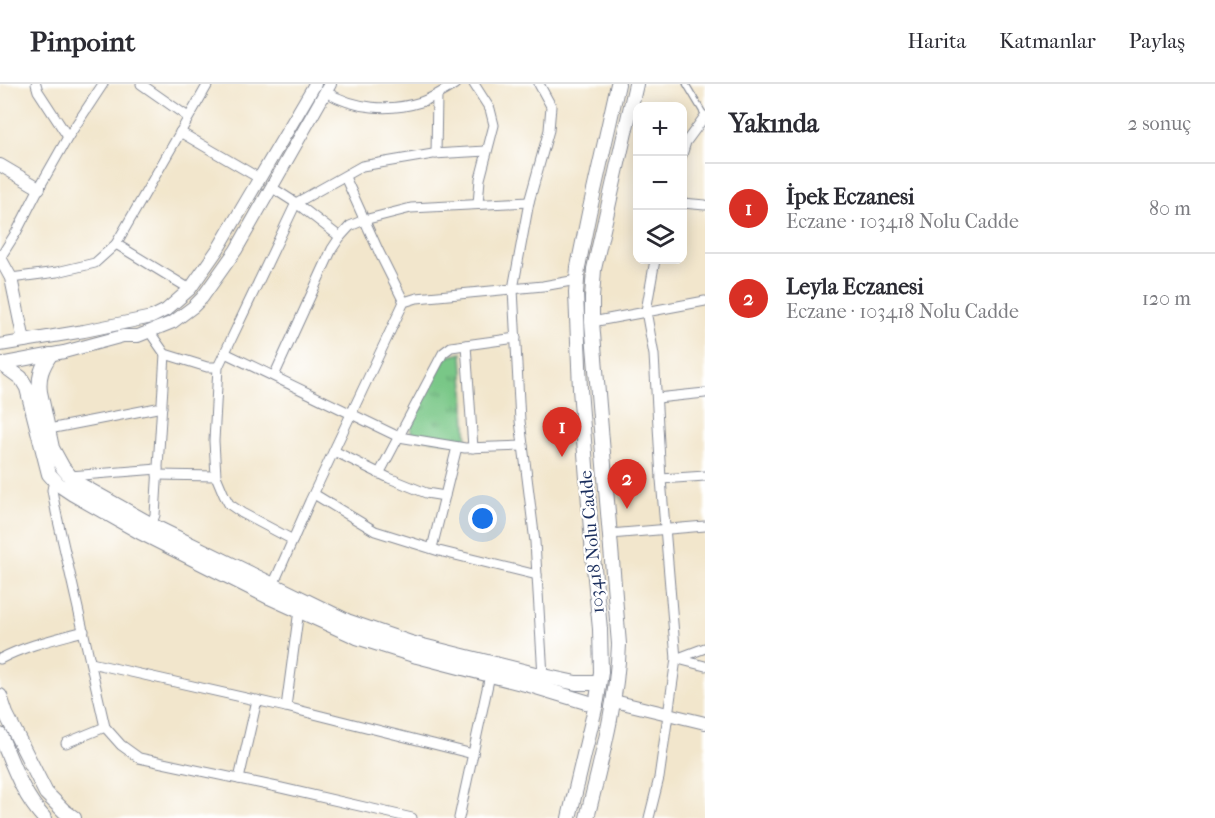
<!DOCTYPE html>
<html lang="tr">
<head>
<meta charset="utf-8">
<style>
	body { margin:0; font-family:"IM FELL French Canon",serif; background:#f7f7f7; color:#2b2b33 }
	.controls { position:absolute; right:18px; top:18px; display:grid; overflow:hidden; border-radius:12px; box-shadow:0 3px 15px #0003 }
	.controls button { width:54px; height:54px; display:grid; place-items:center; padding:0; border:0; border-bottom:2px solid #e1e1e2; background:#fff; color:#2b2b33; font:30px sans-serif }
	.you { position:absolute; left:483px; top:435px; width:21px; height:21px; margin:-15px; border:4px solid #fff; border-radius:50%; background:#1a73e8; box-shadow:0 0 0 9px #1a73e833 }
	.badge { display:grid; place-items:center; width:39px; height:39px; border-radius:50%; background:#d93025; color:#fff; font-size:20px; font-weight:700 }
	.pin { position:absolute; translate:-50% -50px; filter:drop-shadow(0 2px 3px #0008) }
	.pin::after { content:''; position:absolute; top:32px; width:21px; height:18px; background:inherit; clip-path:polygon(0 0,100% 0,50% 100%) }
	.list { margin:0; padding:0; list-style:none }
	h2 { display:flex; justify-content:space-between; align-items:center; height:78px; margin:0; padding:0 24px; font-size:26px }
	h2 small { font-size:20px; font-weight:400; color:#7c7c81 }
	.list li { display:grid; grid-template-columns:39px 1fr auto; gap:18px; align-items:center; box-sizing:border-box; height:90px; padding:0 24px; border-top:2px solid #e1e1e2 }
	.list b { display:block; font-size:22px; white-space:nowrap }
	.list p { margin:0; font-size:20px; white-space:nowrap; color:#7c7c81 }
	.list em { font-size:20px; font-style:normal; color:#7c7c81 }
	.icon { flex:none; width:33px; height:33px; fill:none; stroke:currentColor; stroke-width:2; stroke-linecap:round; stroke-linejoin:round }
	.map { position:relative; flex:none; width:705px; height:734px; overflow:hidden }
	header { display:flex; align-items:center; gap:36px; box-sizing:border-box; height:84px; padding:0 30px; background:#fff; border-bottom:2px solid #e1e1e2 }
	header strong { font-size:28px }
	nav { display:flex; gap:33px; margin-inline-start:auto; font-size:21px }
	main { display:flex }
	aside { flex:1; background:#fff }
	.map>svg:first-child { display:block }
</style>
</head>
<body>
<header>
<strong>Pinpoint</strong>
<nav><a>Harita</a><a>Katmanlar</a><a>Paylaş</a></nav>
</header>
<main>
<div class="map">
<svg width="705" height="734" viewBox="0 0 705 734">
	<defs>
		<pattern id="grass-tufts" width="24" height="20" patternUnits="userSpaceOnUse" patternTransform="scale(1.5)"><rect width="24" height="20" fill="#79c787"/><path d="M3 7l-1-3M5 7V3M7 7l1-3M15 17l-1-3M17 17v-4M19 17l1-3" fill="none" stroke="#62a272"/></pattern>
	</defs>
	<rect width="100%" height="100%" fill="#fff"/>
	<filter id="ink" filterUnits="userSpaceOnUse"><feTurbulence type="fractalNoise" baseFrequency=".0167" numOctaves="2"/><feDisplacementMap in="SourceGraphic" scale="12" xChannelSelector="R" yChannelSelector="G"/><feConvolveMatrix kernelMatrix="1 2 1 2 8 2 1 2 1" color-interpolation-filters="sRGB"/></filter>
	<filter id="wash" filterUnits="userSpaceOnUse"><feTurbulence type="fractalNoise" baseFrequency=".008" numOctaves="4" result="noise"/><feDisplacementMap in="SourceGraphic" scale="24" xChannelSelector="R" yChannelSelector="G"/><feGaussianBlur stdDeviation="1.35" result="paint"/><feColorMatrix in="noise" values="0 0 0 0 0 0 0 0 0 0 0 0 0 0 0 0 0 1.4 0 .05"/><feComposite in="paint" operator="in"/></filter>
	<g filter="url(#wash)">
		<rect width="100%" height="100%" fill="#f2e6cc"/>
		<path fill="url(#grass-tufts)" stroke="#4a7b72" stroke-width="1.5" d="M 462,269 L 467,360 L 411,353 L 411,343 L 413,335 L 445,273 Z"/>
	</g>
	<g filter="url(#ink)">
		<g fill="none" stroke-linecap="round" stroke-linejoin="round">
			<g stroke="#868a95" stroke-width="7">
				<path id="service" d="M 686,0 L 705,32"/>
			</g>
			<g stroke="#868a95" stroke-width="11">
				<g id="minor">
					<path d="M 36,0 L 38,7 L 68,53"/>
					<path d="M 141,0 L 188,33"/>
					<path d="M 474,0 L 490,25 L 494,41 L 480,95 L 478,120"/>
					<path d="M 539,0 L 551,22 L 549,46 L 529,118 L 513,205 L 520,337 L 535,458 L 543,592"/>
					<path d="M 326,8 C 355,25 389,28 421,18 C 433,14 444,7 455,0"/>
					<path d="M 180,48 L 259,94"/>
					<path d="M 436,70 L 437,11"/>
					<path d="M 682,71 L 686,58 L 705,32"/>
					<path d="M 345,93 L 379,168 L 404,218"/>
					<path d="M 271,103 L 296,119 L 340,153"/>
					<path d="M 682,119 L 705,121"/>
					<path d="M 116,160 L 190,205"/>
					<path d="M 0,174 L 17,147 L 39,104 L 68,53 L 103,0"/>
					<path d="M 11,194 L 57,188 L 95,179 L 116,160 L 208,0"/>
					<path d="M 592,238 L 705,217"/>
					<path d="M 149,247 L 165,270 L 207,283 L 218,283"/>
					<path d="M 466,261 L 473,364"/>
					<path d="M 225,269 L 399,353 L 465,364 L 523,362"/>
					<path d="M 274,292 L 332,165 L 340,153 L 350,142 L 364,136 L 411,124 L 529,118"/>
					<path d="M 657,314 L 705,309"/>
					<path d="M 49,345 L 162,323"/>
					<path d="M 334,367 L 389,394 L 426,409 L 445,412"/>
					<path d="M 379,390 L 443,269 L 451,263 L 516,254"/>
					<path d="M 157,391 L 216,392"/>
					<path d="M 70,392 L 158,385"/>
					<path d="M 661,395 L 705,392"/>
					<path d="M 54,396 L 52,406 L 56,428 L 105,643 L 121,661 L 139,674 L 277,703 L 412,734"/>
					<path d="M 314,410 L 375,447 L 439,467 L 537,491"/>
					<path d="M 151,441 L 155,431 L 165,270"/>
					<path d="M 610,450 L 705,442"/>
					<path d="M 293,456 L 242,429 L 229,420 L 224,411 L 216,392 L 214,357 L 218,283 L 296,119 L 362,82 L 433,70 L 486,67"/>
					<path d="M 432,464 L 457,363"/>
					<path d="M 273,501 L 310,417 L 404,218 L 417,214 L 543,202 L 577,196"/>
					<path d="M 0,575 C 27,561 55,555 84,547"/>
					<path d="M 676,575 L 705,564"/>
					<path d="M 678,575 L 705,582"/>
					<path d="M 91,579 L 286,623 L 473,670"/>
					<path d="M 286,623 L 299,526"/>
					<path d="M 66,659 L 105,643"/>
					<path d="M 239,695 L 257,616"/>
					<path d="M 459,734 L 490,591"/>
					<path d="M 649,734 L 659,694 L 676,575 L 661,395 L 654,271 L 646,227 L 655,176"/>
				</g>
			</g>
			<g stroke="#868a95" stroke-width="14">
				<g id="tertiary">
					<path d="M 0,81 L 39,104"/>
					<path d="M 0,174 L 11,194 L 24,257"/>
					<path d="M 0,261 L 84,247 L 152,233 L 166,226 L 190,205 L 218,165 L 315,0"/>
					<path d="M 0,280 L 64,268 L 123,252 L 138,252 L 173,238 L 193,223 L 202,214 L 236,166 L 330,0"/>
					<path d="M 614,617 L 705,639"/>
				</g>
			</g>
			<g stroke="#868a95" stroke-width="16">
				<g id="secondary">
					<path d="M 50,271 C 42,283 38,293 40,308 L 52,364 L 63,384 L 75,398 L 159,445 L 347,537 L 411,559 L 543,592 L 576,599 L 599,599"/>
					<path d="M 2,280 L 21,294 L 27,304 L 49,390 L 58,400 L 73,410 L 140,448 L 269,513 L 357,553 L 417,572 L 533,602 L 596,621"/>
					<path d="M 0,612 L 6,630 L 46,709 L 64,727 L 74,734"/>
					<path d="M 0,651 C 13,681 22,710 44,734"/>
					<path d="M 569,734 L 597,616 L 601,588 L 600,545 L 594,484 L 580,305 L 576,209 L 578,183 L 589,129 L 618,0"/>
					<path d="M 587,734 C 601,676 617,620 619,560 L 592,238 L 592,214 L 594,185 L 636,0"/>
				</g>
			</g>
			<use href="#service" stroke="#fff" stroke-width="4.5"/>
			<use href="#minor" stroke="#fff" stroke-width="9"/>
			<use href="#tertiary" stroke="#fff" stroke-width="12"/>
			<use href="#secondary" stroke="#fff" stroke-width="14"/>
		</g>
	</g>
	<g text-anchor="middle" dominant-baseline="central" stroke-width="4.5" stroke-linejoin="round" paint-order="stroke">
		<g font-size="18" fill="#1b2f5e" stroke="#fff">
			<text transform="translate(592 458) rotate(-95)">103418 Nolu Cadde</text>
		</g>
	</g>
</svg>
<div class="controls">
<button>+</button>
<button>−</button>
<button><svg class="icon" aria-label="layers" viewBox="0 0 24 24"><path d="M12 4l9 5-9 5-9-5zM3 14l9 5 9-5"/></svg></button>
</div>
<div class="you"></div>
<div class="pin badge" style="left:562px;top:373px">1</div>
<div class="pin badge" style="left:627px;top:425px">2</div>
</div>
<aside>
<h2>Yakında<small>2 sonuç</small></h2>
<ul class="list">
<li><span class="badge">1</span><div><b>İpek Eczanesi</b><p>Eczane · 103418 Nolu Cadde</p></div><em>80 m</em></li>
<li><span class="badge">2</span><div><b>Leyla Eczanesi</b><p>Eczane · 103418 Nolu Cadde</p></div><em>120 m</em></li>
</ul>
</aside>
</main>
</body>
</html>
